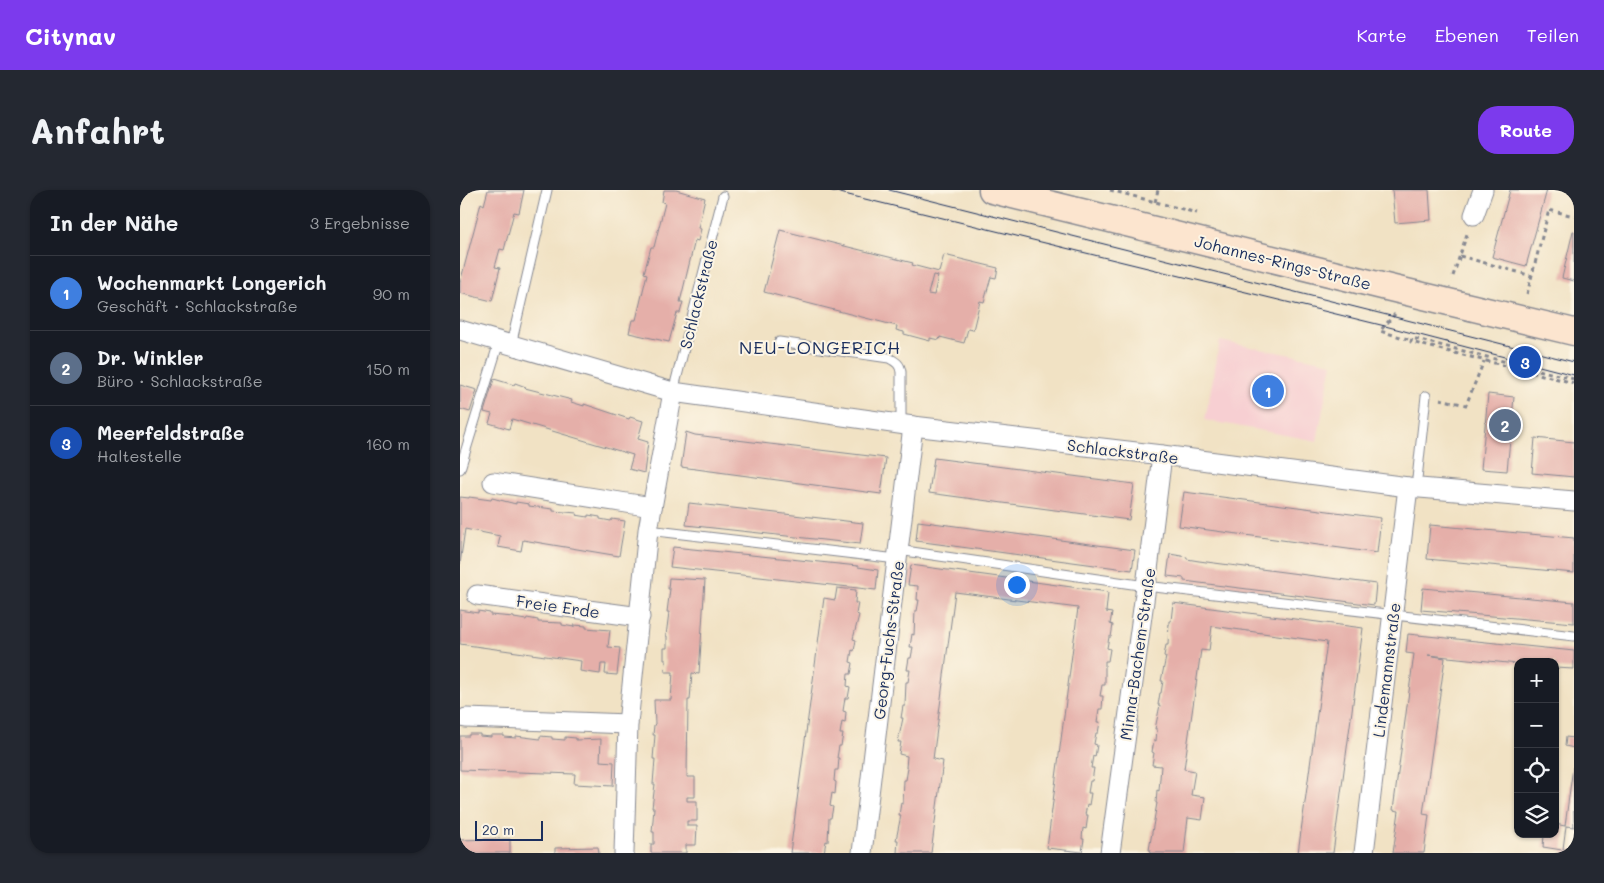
<!DOCTYPE html>
<html lang="de">
<head>
<meta charset="utf-8">
<style>
	body { margin:0; font-family:Mali,sans-serif; background:#242831; color:#f1f3f6 }
	.controls { position:absolute; right:15px; bottom:15px; display:grid; overflow:hidden; border-radius:10px; box-shadow:0 1px 4px #0004 }
	.controls button { width:45px; height:45px; display:grid; place-items:center; padding:0; border:0; border-bottom:1px solid #363941; background:#171b24; color:#f1f3f6; font:25px sans-serif }
	.scale { position:absolute; left:15px; bottom:12px; width:68px; box-sizing:border-box; padding-left:5px; border:2px solid #1b2f5e; border-top:0; font-size:14px; line-height:18px; white-space:nowrap; color:#1b2f5e; -webkit-text-stroke:4px #fcf5e5; paint-order:stroke }
	.you { position:absolute; left:556px; top:394px; width:18px; height:18px; margin:-12px; border:4px solid #fff; border-radius:50%; background:#1a73e8; box-shadow:0 0 0 8px #1a73e833 }
	.badge { display:grid; place-items:center; width:32px; height:32px; border-radius:50%; background:#7c3aed; color:#fff; font-size:16px; font-weight:700 }
	.pin { position:absolute; translate:-50% -50%; border:2px solid #fff; box-shadow:0 1px 5px #0006 }
	.list { margin:0; padding:0; list-style:none }
	h2 { display:flex; justify-content:space-between; align-items:center; height:65px; margin:0; padding:0 20px; font-size:21px }
	h2 small { font-size:16px; font-weight:400; color:#9ea1a6 }
	.list li { display:grid; grid-template-columns:32px 1fr auto; gap:15px; align-items:center; box-sizing:border-box; height:75px; padding:0 20px; border-top:1px solid #363941 }
	.list b { display:block; font-size:19px; white-space:nowrap }
	.list p { margin:0; font-size:16px; white-space:nowrap; color:#9ea1a6 }
	.list em { font-size:16px; font-style:normal; color:#9ea1a6 }
	.icon { flex:none; width:28px; height:28px; fill:none; stroke:currentColor; stroke-width:2; stroke-linecap:round; stroke-linejoin:round }
	.map { position:relative; flex:none; width:1114px; height:663px; overflow:hidden; border-radius:20px }
	header { display:flex; align-items:center; gap:30px; box-sizing:border-box; height:70px; padding:0 25px; background:#7c3aed; color:#fff }
	header strong { font-size:24px }
	nav { display:flex; gap:28px; margin-inline-start:auto; font-size:18px }
	.intro { display:flex; align-items:center; justify-content:space-between; box-sizing:border-box; height:120px; padding:0 30px }
	h1 { margin:0; font-size:35px }
	.button { padding:12px 22px; border-radius:20px; background:#7c3aed; color:#fff; font-size:18px; font-weight:700 }
	main { display:flex; gap:30px; padding:0 30px }
	aside { flex:1; background:#171b24; border-radius:20px; box-shadow:0 1px 4px #0004 }
	.map>svg:first-child { display:block }
</style>
</head>
<body>
<header>
<strong>Citynav</strong>
<nav><a>Karte</a><a>Ebenen</a><a>Teilen</a></nav>
</header>
<div class="intro"><h1>Anfahrt</h1><a class="button">Route</a></div>
<main>
<aside>
<h2>In der Nähe<small>3 Ergebnisse</small></h2>
<ul class="list">
<li><span class="badge" style="background:#3f7fe0">1</span><div><b>Wochenmarkt Longerich</b><p>Geschäft · Schlackstraße</p></div><em>90 m</em></li>
<li><span class="badge" style="background:#5c6f8a">2</span><div><b>Dr. Winkler</b><p>Büro · Schlackstraße</p></div><em>150 m</em></li>
<li><span class="badge" style="background:#1a4fb4">3</span><div><b>Meerfeldstraße</b><p>Haltestelle</p></div><em>160 m</em></li>
</ul>
</aside>
<div class="map">
<svg width="1114" height="663" viewBox="0 0 1114 663">
	<rect width="100%" height="100%" fill="#fcf5e5"/>
	<filter id="ink" filterUnits="userSpaceOnUse"><feTurbulence type="fractalNoise" baseFrequency=".02" numOctaves="2"/><feDisplacementMap in="SourceGraphic" scale="10" xChannelSelector="R" yChannelSelector="G"/><feConvolveMatrix kernelMatrix="1 2 1 2 8 2 1 2 1" color-interpolation-filters="sRGB"/></filter>
	<filter id="wash" filterUnits="userSpaceOnUse"><feTurbulence type="fractalNoise" baseFrequency=".0096" numOctaves="4" result="noise"/><feDisplacementMap in="SourceGraphic" scale="20" xChannelSelector="R" yChannelSelector="G"/><feGaussianBlur stdDeviation="1.12" result="paint"/><feColorMatrix in="noise" values="0 0 0 0 0 0 0 0 0 0 0 0 0 0 0 0 0 1.4 0 .05"/><feComposite in="paint" operator="in"/></filter>
	<g filter="url(#wash)">
		<rect width="100%" height="100%" fill="#f1e2c4"/>
		<path fill="#f7cfd2" d="M 760,151 L 872,173 L 857,251 L 745,230 Z"/>
		<g id="blocks">
			<g fill="#e5afa9" fill-rule="evenodd">
				<path d="M 28,0 L 64,0 L 59,23 L 54,22 L 44,60 L 40,59 L 35,77 L 40,78 L 32,111 L 0,103 L 0,93 L 21,13 L 24,15 Z"/>
				<path d="M 204,0 L 216,0 L 245,8 L 238,38 L 241,39 L 238,51 L 235,50 L 220,112 L 223,112 L 220,123 L 217,123 L 209,152 L 169,143 L 172,130 L 176,130 L 187,84 L 184,83 L 191,57 L 194,57 L 205,13 L 202,12 Z"/>
				<path d="M 932,0 L 969,0 L 971,30 L 935,33 Z"/>
				<path d="M 1050,0 L 1087,0 L 1066,76 L 1032,67 Z"/>
				<path d="M 320,40 L 453,73 L 452,75 L 479,82 L 484,65 L 538,78 L 536,88 L 531,87 L 524,112 L 520,111 L 513,140 L 508,139 L 504,153 L 480,147 L 479,150 L 470,148 L 470,151 L 444,144 L 444,142 L 436,140 L 437,136 L 304,102 ZM 473,85 L 478,86 L 474,105 L 468,104 Z"/>
				<path d="M 1113,41 L 1114,41 L 1114,91 L 1102,88 Z"/>
				<path d="M 34,189 L 54,195 L 55,193 L 66,197 L 65,198 L 112,210 L 111,212 L 124,216 L 124,214 L 169,229 L 170,227 L 183,231 L 178,249 L 188,252 L 184,283 L 169,279 L 173,265 L 52,229 L 49,239 L 29,233 L 32,224 L 24,222 Z"/>
				<path d="M 0,195 L 17,200 L 10,222 L 0,219 Z"/>
				<path d="M 1028,204 L 1054,207 L 1047,281 L 1021,279 Z"/>
				<path d="M 226,242 L 235,245 L 426,268 L 421,304 L 221,277 Z"/>
				<path d="M 1075,248 L 1114,252 L 1114,287 L 1072,283 Z"/>
				<path d="M 474,268 L 674,294 L 669,330 L 469,303 Z"/>
				<path d="M 724,302 L 921,328 L 917,363 L 719,336 Z"/>
				<path d="M 0,307 L 9,308 L 9,307 L 31,310 L 32,308 L 56,314 L 56,312 L 69,314 L 69,316 L 93,319 L 93,321 L 117,323 L 116,325 L 128,327 L 128,325 L 140,327 L 140,329 L 151,331 L 152,329 L 165,331 L 159,366 L 63,350 L 61,361 L 38,357 L 40,346 L 5,339 L 0,374 Z"/>
				<path d="M 229,313 L 403,333 L 400,354 L 226,335 Z"/>
				<path d="M 458,331 L 675,360 L 672,380 L 456,351 Z"/>
				<path d="M 970,335 L 1114,348 L 1114,383 L 967,369 Z"/>
				<path d="M 213,357 L 398,376 L 398,377 L 418,380 L 416,400 L 210,377 Z"/>
				<path d="M 710,364 L 727,367 L 727,369 L 739,371 L 916,394 L 914,415 L 724,391 L 724,388 L 707,386 Z"/>
				<path d="M 451,375 L 648,402 L 646,422 L 652,423 L 650,434 L 653,435 L 651,447 L 649,447 L 647,458 L 650,459 L 648,471 L 645,471 L 645,495 L 642,495 L 640,506 L 643,506 L 642,519 L 639,519 L 637,532 L 640,532 L 638,543 L 636,543 L 634,554 L 637,555 L 635,567 L 633,566 L 631,578 L 634,578 L 632,591 L 630,591 L 628,603 L 631,603 L 629,615 L 627,614 L 625,625 L 628,625 L 626,639 L 623,638 L 622,649 L 624,649 L 622,662 L 587,658 L 618,418 L 495,402 L 473,569 L 483,571 L 471,663 L 437,663 L 438,650 L 436,650 L 441,625 L 439,625 L 441,613 L 443,614 L 444,590 L 446,590 L 448,578 L 446,578 L 447,566 L 439,564 L 441,552 L 438,552 L 443,528 L 441,528 L 443,516 L 445,516 L 446,492 L 448,492 L 450,480 L 447,480 L 449,468 L 451,468 L 453,457 L 450,457 L 452,444 L 454,445 L 455,421 L 457,421 L 459,410 L 457,410 L 458,396 L 448,395 Z"/>
				<path d="M 209,388 L 245,390 L 239,484 L 232,483 L 230,510 L 228,510 L 227,587 L 235,587 L 235,607 L 227,607 L 227,611 L 237,611 L 237,631 L 227,631 L 227,636 L 237,636 L 236,655 L 226,655 L 226,663 L 191,663 L 191,654 L 194,654 L 194,642 L 192,642 L 194,618 L 192,618 L 195,594 L 193,594 L 195,569 L 193,569 L 195,545 L 193,545 L 194,535 L 195,534 L 194,510 L 211,510 L 213,482 L 205,482 L 206,470 L 204,470 L 204,458 L 207,458 L 207,446 L 206,446 L 209,422 L 207,422 L 210,399 L 208,399 Z"/>
				<path d="M 377,398 L 396,400 L 395,413 L 398,413 L 396,424 L 399,425 L 393,449 L 396,450 L 394,461 L 392,460 L 390,472 L 393,473 L 391,484 L 388,484 L 387,496 L 390,497 L 388,508 L 385,508 L 383,521 L 386,522 L 385,533 L 382,532 L 380,544 L 383,544 L 381,556 L 379,556 L 377,568 L 379,568 L 378,580 L 375,580 L 374,591 L 376,592 L 375,604 L 372,603 L 370,616 L 373,617 L 371,628 L 369,628 L 368,652 L 366,651 L 364,663 L 330,663 L 364,408 L 375,410 Z"/>
				<path d="M 963,398 L 1114,412 L 1114,433 L 961,420 Z"/>
				<path d="M 713,413 L 903,438 L 873,663 L 838,663 L 867,452 L 752,436 L 749,461 L 741,460 L 724,579 L 735,581 L 731,605 L 745,607 L 742,630 L 728,628 L 724,663 L 690,663 L 691,660 L 689,660 L 697,613 L 696,613 L 697,600 L 699,601 L 701,576 L 692,575 L 694,563 L 692,562 L 694,550 L 696,551 L 697,539 L 695,539 L 700,515 L 698,515 L 700,503 L 701,503 L 703,491 L 701,491 L 706,467 L 704,466 L 706,455 L 708,455 L 709,431 L 711,431 Z"/>
				<path d="M 0,420 L 18,423 L 18,421 L 30,423 L 30,425 L 54,427 L 54,428 L 66,430 L 67,428 L 78,430 L 78,432 L 102,433 L 102,435 L 114,437 L 114,435 L 126,436 L 126,438 L 150,440 L 148,457 L 160,458 L 157,485 L 145,484 L 146,474 L 141,474 L 140,484 L 120,481 L 121,471 L 0,454 Z"/>
				<path d="M 948,444 L 1114,461 L 1114,479 L 1095,478 L 1095,472 L 1058,472 L 1058,474 L 968,465 L 985,468 L 963,624 L 969,625 L 964,663 L 933,663 L 939,621 L 933,620 L 954,464 L 946,463 Z"/>
				<path d="M 9,544 L 20,544 L 20,546 L 31,547 L 31,545 L 44,545 L 44,547 L 56,548 L 56,546 L 80,549 L 80,546 L 92,547 L 92,549 L 105,550 L 105,547 L 116,548 L 116,550 L 141,549 L 140,571 L 154,572 L 153,596 L 114,594 L 115,584 L 0,580 L 0,546 L 9,546 Z"/>
				<path d="M 1106,547 L 1114,548 L 1114,558 L 1105,556 Z"/>
				<path d="M 1113,577 L 1114,637 L 1106,636 L 1103,659 L 1114,660 L 1114,663 L 1102,663 L 1102,660 L 1083,657 L 1084,645 L 1095,644 L 1095,634 L 1105,636 Z"/>
				<path d="M 33,649 L 50,649 L 50,663 L 0,663 L 0,650 Z"/>
				<path d="M 138,657 L 139,663 L 95,663 L 95,658 Z"/>
			</g>
		</g>
	</g>
	<g filter="url(#ink)">
		<use href="#blocks" fill-opacity="0" stroke="#868891" stroke-width="1"/>
		<g fill="none" stroke-linecap="round" stroke-linejoin="round">
			<g stroke="#868891" stroke-width="11">
				<g id="lane">
					<path d="M 319,152 L 429,168 C 436,172 440,174 441,182 L 441,234"/>
					<path d="M 51,155 L 87,0"/>
					<path d="M 213,202 L 263,6"/>
					<path d="M 0,279 L 39,152"/>
					<path d="M 956,298 L 966,206"/>
					<path d="M 188,340 L 437,369"/>
					<path d="M 438,360 L 686,396 L 1114,446"/>
				</g>
			</g>
			<g stroke="#868891" stroke-width="21">
				<g id="street">
					<path d="M 1014,25 L 1023,0"/>
					<path d="M 0,140 L 213,202 L 453,236 L 702,265 L 948,297 L 1114,311"/>
					<path d="M 33,292 L 192,317"/>
					<path d="M 17,405 L 180,427"/>
					<path d="M 6,528 L 168,534"/>
					<path d="M 164,663 L 168,534 L 188,340 L 213,202"/>
					<path d="M 402,663 L 453,236"/>
					<path d="M 650,663 L 686,396 L 702,265"/>
					<path d="M 904,663 L 948,297"/>
				</g>
			</g>
			<g stroke="#868891" stroke-width="29">
				<path id="secondary" d="M 532,0 L 930,98 L 1114,142"/>
			</g>
			<g stroke="#868891" stroke-width="3" stroke-dasharray="4 4" stroke-linecap="butt">
				<path d="M 650,0 L 737,23"/>
				<path d="M 695,12 L 698,0"/>
				<path d="M 1000,66 L 1072,86"/>
				<path d="M 993,86 L 1007,44"/>
				<path d="M 1067,104 L 1089,20 L 1114,26"/>
				<path d="M 935,124 L 920,141 L 951,150"/>
				<path d="M 1114,189 L 952,148 L 951,152 L 1114,193"/>
				<path d="M 980,209 L 1006,215 L 1024,171"/>
			</g>
			<use href="#lane" stroke="#fff" stroke-width="9"/>
			<use href="#street" stroke="#fff" stroke-width="19"/>
			<use href="#secondary" stroke="#fce5cf" stroke-width="26"/>
			<g stroke="#1b2f5e" stroke-width="1">
				<path d="M 368,0 L 925,136 L 1114,185"/>
				<path d="M 429,0 L 1114,172"/>
			</g>
		</g>
	</g>
	<g text-anchor="middle" dominant-baseline="central" stroke-width="4" stroke-linejoin="round" paint-order="stroke">
		<g font-size="16" fill="#1b2f5e" stroke="#fcf5e5">
			<text transform="translate(823 72) rotate(14)">Johannes-Rings-Straße</text>
			<text transform="translate(238 104) rotate(-76)">Schlackstraße</text>
			<text transform="translate(663 261) rotate(7)">Schlackstraße</text>
			<text transform="translate(98 416) rotate(8)">Freie Erde</text>
			<text transform="translate(428 450) rotate(-83)">Georg-Fuchs-Straße</text>
			<text transform="translate(677 464) rotate(-82)">Minna-Bachem-Straße</text>
			<text transform="translate(926 480) rotate(-83)">Lindemannstraße</text>
		</g>
		<g font-size="18" letter-spacing="1" fill="#1b2f5e" stroke="#fcf5e5">
			<text x="360" y="157">NEU-LONGERICH</text>
		</g>
	</g>
</svg>
<div class="controls">
<button>+</button>
<button>−</button>
<button><svg class="icon" aria-label="locate" viewBox="0 0 24 24"><circle cx="12" cy="12" r="6"/><path d="M12 2v4M12 18v4M2 12h4M18 12h4"/></svg></button>
<button><svg class="icon" aria-label="layers" viewBox="0 0 24 24"><path d="M12 4l9 5-9 5-9-5zM3 14l9 5 9-5"/></svg></button>
</div>
<div class="scale">20 m</div>
<div class="you"></div>
<div class="pin badge" style="left:808px;top:201px;background:#3f7fe0">1</div>
<div class="pin badge" style="left:1045px;top:235px;background:#5c6f8a">2</div>
<div class="pin badge" style="left:1065px;top:172px;background:#1a4fb4">3</div>
</div>
</main>
</body>
</html>
